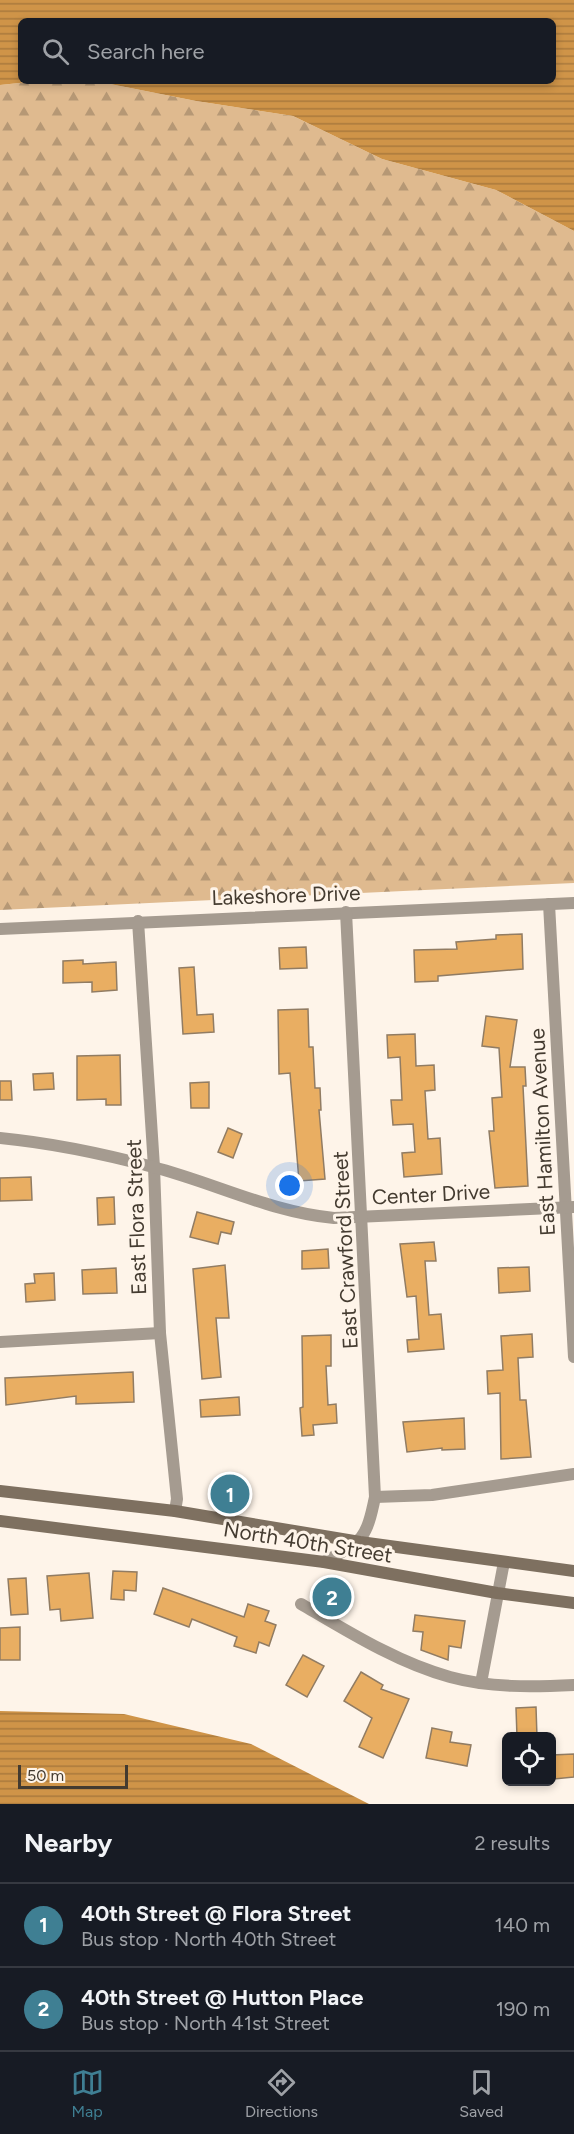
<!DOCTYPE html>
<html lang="en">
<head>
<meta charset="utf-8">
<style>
	body { margin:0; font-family:Figtree,sans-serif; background:#20242c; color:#f1f3f6 }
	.controls { position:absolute; right:18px; bottom:18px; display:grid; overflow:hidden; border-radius:9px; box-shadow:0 3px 9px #0003 }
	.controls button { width:54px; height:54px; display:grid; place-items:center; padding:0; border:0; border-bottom:2px solid #363941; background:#171b24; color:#f1f3f6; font:30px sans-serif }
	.scale { position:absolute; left:18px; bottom:15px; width:110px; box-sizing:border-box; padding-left:6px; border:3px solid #443b30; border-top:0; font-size:16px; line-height:21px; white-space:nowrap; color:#443b30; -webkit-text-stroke:4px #fef4e9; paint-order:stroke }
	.you { position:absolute; left:290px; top:1186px; width:21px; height:21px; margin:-15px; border:4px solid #fff; border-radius:50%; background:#1a73e8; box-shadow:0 0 0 9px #1a73e833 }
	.badge { display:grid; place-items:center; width:39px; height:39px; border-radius:50%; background:#3f7f93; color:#fff; font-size:20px; font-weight:700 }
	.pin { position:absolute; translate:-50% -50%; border:3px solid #fff; box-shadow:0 2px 6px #0006 }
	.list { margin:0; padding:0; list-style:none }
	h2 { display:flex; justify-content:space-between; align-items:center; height:78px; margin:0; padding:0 24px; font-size:26px }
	h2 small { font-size:20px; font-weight:400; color:#9ea1a6 }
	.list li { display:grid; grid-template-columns:39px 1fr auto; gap:18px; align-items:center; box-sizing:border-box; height:84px; padding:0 24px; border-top:2px solid #363941 }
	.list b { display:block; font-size:22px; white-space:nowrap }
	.list p { margin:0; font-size:20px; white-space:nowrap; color:#9ea1a6 }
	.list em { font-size:20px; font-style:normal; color:#9ea1a6 }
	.icon { flex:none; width:33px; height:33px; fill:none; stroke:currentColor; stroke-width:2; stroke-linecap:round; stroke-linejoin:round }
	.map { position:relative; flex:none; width:574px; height:1804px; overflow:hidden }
	.search { position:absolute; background:#171b24; box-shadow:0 3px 9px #0003; left:18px; right:18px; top:18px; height:66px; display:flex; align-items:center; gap:15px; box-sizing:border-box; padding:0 21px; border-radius:9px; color:#9ea1a6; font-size:22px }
	.sheet { height:246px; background:#171b24 }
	nav { display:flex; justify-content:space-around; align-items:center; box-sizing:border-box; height:84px; border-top:2px solid #363941; background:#171b24; font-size:16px; color:#9ea1a6 }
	nav a { display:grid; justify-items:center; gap:3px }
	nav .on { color:#3f7f93 }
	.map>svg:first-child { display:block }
</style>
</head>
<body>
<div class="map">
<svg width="574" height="1804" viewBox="0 0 574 1804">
	<defs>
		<pattern id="forest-firs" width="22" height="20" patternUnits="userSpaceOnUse" patternTransform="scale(1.5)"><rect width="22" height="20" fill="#dfba8f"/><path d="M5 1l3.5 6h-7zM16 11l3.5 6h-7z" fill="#b69875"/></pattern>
		<pattern id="water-rules" width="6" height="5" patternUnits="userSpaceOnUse" patternTransform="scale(1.5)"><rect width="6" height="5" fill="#cf9448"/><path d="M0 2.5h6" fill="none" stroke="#aa7a3c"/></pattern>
	</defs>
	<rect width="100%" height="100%" fill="#fef4e9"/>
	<path fill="url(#forest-firs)" d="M 29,82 L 100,82 L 196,101 L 293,116 L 382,159 L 496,190 L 574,231 L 574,883 L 0,910 L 0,85 Z"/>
	<g fill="url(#water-rules)" fill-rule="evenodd">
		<path d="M 0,0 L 574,0 L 574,231 L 496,190 L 382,159 L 293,116 L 196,101 L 100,82 L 29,82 L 0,85 ZM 21,21 L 553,21 L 553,81 L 21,81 Z"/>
		<path d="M 0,1711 L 124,1714 L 251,1744 L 369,1804 L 0,1804 Z"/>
	</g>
	<g fill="#e9ae62" stroke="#917c63" stroke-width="1.5">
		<path d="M 522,934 L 523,969 L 438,976 L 438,981 L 415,982 L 414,950 L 457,949 L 456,942 L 496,939 L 496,935 Z"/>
		<path d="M 306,947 L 307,968 L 280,969 L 279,948 Z"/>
		<path d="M 83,960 L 83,964 L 116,962 L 117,990 L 92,992 L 92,982 L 63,983 L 63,961 Z"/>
		<path d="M 194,967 L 197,1015 L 213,1014 L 214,1032 L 183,1034 L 179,968 Z"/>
		<path d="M 308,1009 L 309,1047 L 313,1047 L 315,1088 L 320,1088 L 321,1110 L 319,1110 L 325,1179 L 299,1181 L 290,1073 L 279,1074 L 278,1010 Z"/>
		<path d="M 486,1016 L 517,1020 L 510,1067 L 525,1067 L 526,1086 L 523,1086 L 528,1186 L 495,1188 L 489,1131 L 494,1131 L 492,1098 L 502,1097 L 499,1048 L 482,1046 Z"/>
		<path d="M 415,1034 L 416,1066 L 434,1065 L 435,1090 L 425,1091 L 428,1139 L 440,1138 L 442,1174 L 404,1177 L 402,1153 L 415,1152 L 413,1124 L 393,1125 L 391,1100 L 402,1100 L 400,1057 L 388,1058 L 387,1035 Z"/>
		<path d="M 120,1055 L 121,1105 L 106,1105 L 106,1099 L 77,1100 L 77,1056 Z"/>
		<path d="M 53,1073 L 54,1089 L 34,1090 L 33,1074 Z"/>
		<path d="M 0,1081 L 11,1081 L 12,1100 L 0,1100 Z"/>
		<path d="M 209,1082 L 209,1108 L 191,1108 L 190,1083 Z"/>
		<path d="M 228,1128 L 242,1134 L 233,1158 L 218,1152 Z"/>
		<path d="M 31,1177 L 32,1200 L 0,1201 L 0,1178 Z"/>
		<path d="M 114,1197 L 115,1224 L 98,1225 L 97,1198 Z"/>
		<path d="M 197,1212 L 234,1222 L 231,1234 L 221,1232 L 218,1244 L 190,1237 Z"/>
		<path d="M 434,1242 L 436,1261 L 425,1261 L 429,1315 L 441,1314 L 444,1349 L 408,1352 L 407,1340 L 419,1339 L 416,1296 L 407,1297 L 400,1244 Z"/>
		<path d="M 328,1249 L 329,1268 L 302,1269 L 302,1251 Z"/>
		<path d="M 225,1265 L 229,1318 L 216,1318 L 221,1377 L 202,1379 L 193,1269 Z"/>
		<path d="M 529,1267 L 530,1291 L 499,1293 L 498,1268 Z"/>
		<path d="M 116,1268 L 117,1293 L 83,1294 L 82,1270 Z"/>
		<path d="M 54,1273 L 55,1300 L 26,1302 L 25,1284 L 35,1283 L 34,1274 Z"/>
		<path d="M 532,1334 L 533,1357 L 518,1358 L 520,1400 L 526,1400 L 531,1457 L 501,1459 L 500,1393 L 488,1394 L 487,1371 L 503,1370 L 501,1336 Z"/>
		<path d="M 331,1335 L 331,1366 L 326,1366 L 328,1405 L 336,1404 L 337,1423 L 313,1425 L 314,1435 L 302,1436 L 300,1408 L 303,1407 L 302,1336 Z"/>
		<path d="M 133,1372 L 134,1402 L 76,1404 L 76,1396 L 6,1405 L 5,1378 Z"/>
		<path d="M 239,1397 L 240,1415 L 201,1417 L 200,1400 Z"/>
		<path d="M 464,1418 L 465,1449 L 442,1450 L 442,1448 L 407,1452 L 403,1422 Z"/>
		<path d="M 113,1571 L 137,1572 L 136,1591 L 124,1590 L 124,1600 L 111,1599 Z"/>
		<path d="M 89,1573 L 93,1618 L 61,1621 L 60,1609 L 50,1610 L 47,1576 Z"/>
		<path d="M 26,1578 L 28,1614 L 11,1615 L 8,1579 Z"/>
		<path d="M 163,1588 L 244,1617 L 248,1604 L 269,1611 L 265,1621 L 276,1625 L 269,1646 L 259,1642 L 256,1653 L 234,1646 L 237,1637 L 192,1619 L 189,1627 L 154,1614 Z"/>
		<path d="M 415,1615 L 465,1621 L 461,1648 L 449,1646 L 448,1660 L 421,1650 L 423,1632 L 413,1631 Z"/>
		<path d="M 20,1627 L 20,1660 L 0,1660 L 0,1628 Z"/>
		<path d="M 303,1655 L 324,1666 L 307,1697 L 286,1685 Z"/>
		<path d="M 361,1672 L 383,1685 L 381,1689 L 409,1699 L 383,1758 L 359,1747 L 372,1718 L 344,1701 Z"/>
		<path d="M 536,1707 L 537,1737 L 517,1737 L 516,1708 Z"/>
		<path d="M 432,1728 L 452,1732 L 450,1742 L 471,1745 L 467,1766 L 426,1758 Z"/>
		<path d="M 574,1754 L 574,1777 L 554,1779 L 552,1755 Z"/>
	</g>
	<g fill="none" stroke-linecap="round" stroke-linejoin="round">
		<g stroke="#a59b90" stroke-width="12">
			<path d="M 549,904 L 574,1357"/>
			<path d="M 138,921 L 154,1167 L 160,1333 L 177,1499 L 175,1511"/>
			<path d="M 0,929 L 574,903"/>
			<path d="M 0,1138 C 51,1143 104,1154 153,1167 C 215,1183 270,1212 334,1218 L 574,1207"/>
			<path d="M 0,1342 L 160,1333"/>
			<path d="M 375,1497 L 432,1495 L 574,1474"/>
			<path d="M 324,1562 C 362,1541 366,1541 375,1497 L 346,912"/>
			<path d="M 301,1604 C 347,1631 398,1663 450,1677 C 490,1688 533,1687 574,1685"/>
			<path d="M 481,1683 L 504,1562"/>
		</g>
		<g stroke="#7e7060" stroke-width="12">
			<path d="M 0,1491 L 175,1511 L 360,1542 L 574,1571"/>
			<path d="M 0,1521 L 324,1562 L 497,1593 L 574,1603"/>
		</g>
	</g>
	<g text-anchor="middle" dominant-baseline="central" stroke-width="6" stroke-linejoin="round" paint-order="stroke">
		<g font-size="21" fill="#443b30" stroke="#fef4e9">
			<text transform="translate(286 895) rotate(-2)">Lakeshore Drive</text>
			<text transform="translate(542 1132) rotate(-93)">East Hamilton Avenue</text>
			<text transform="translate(431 1194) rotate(-3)">Center Drive</text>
			<text transform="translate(136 1217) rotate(-92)">East Flora Street</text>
			<text transform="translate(345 1250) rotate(-93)">East Crawford Street</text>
			<text transform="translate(308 1542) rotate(9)">North 40th Street</text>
		</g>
	</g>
</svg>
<div class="controls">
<button><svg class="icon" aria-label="locate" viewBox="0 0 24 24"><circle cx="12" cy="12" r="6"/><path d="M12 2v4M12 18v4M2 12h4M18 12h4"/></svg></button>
</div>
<div class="scale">50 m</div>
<div class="you"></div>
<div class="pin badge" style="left:230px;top:1494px">1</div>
<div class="pin badge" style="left:332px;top:1597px">2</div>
<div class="search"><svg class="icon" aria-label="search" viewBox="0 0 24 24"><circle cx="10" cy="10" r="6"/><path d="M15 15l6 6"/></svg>Search here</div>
</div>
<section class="sheet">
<h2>Nearby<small>2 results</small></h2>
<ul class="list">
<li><span class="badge">1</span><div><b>40th Street @ Flora Street</b><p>Bus stop · North 40th Street</p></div><em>140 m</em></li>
<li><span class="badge">2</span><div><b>40th Street @ Hutton Place</b><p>Bus stop · North 41st Street</p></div><em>190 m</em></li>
</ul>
</section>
<nav>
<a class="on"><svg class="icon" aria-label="map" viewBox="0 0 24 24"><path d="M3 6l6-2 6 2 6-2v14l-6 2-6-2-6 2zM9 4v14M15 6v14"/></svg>Map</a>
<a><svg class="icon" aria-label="directions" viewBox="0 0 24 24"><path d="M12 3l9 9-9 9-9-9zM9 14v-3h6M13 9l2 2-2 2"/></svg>Directions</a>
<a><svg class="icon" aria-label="saved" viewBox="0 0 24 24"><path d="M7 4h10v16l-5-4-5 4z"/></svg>Saved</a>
</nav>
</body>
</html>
